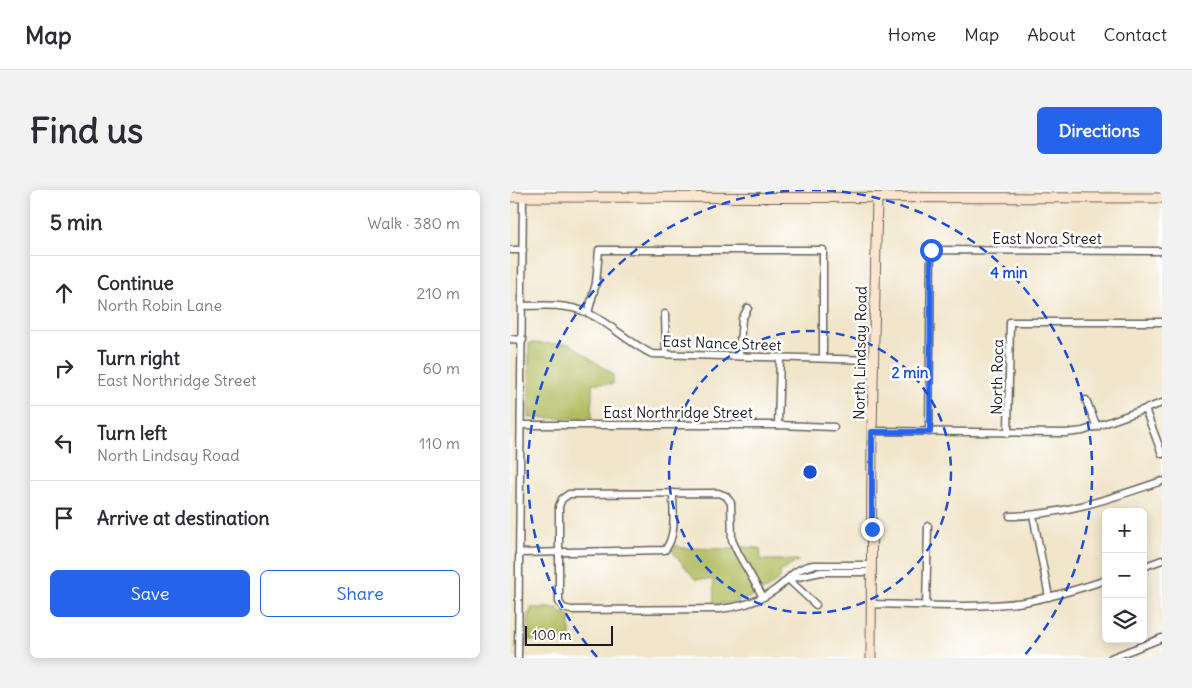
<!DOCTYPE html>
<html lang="en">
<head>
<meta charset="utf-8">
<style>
	body { margin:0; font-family:Delius,sans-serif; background:#f2f2f3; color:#2b2b33 }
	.controls { position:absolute; right:15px; bottom:15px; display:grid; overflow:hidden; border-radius:8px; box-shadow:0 2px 12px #0003 }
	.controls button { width:45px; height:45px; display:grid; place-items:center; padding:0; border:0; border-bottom:1px solid #e1e1e2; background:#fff; color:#2b2b33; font:25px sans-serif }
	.scale { position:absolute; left:15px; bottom:12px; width:88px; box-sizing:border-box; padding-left:5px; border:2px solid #1c1c1c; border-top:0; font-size:14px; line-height:18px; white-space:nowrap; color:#1c1c1c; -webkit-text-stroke:4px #fff; paint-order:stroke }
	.stop { position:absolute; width:15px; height:15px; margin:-11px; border:4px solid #2563eb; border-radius:50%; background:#fff }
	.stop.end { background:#2563eb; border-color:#fff; box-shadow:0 1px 5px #0008 }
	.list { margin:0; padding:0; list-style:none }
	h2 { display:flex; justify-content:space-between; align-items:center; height:65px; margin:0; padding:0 20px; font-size:21px }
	h2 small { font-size:16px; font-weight:400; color:#7c7c81 }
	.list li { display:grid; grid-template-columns:32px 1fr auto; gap:15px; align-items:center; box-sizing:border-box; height:75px; padding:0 20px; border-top:1px solid #e1e1e2 }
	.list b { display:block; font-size:19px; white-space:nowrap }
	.list p { margin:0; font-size:16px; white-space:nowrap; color:#7c7c81 }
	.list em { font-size:16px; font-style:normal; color:#7c7c81 }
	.actions { display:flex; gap:10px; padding:15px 20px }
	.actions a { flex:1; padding:11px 0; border:1px solid #2563eb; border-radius:8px; text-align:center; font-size:18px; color:#2563eb }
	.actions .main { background:#2563eb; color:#fff }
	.icon { flex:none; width:28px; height:28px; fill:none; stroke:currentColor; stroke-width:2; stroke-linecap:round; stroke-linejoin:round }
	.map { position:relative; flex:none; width:652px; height:468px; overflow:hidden; border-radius:8px }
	header { display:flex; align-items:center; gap:30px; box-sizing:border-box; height:70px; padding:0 25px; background:#fff; border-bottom:1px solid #e1e1e2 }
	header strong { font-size:24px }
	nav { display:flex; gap:28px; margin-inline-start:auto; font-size:18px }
	.intro { display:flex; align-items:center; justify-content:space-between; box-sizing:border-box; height:120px; padding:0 30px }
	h1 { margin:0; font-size:35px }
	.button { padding:12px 22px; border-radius:8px; background:#2563eb; color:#fff; font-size:18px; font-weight:700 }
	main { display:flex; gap:30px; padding:0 30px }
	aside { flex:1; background:#fff; border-radius:8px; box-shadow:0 2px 12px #0003 }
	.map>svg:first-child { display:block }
</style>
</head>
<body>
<header>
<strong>Map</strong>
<nav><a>Home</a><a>Map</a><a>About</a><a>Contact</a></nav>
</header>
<div class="intro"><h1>Find us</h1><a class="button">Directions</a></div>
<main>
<aside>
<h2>5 min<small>Walk · 380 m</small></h2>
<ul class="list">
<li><svg class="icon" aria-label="ahead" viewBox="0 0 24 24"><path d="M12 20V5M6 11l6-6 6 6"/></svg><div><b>Continue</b><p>North Robin Lane</p></div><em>210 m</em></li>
<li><svg class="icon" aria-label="right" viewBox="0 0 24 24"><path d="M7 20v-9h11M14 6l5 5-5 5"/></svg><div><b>Turn right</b><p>East Northridge Street</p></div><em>60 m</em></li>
<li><svg class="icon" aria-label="left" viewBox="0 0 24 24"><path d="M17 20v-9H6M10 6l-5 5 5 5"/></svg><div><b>Turn left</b><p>North Lindsay Road</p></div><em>110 m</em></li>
<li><svg class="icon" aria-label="arrive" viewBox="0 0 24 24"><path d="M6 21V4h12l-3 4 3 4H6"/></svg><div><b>Arrive at destination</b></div></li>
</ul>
<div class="actions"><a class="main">Save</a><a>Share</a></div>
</aside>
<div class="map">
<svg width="652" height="468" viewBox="0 0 652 468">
	<rect width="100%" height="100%" fill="#fff"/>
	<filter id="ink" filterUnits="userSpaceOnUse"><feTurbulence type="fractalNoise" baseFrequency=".02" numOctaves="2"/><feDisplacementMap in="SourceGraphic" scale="10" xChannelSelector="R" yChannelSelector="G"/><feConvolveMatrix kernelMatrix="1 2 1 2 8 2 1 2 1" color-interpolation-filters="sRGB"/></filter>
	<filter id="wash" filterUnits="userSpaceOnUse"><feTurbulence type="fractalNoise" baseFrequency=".0096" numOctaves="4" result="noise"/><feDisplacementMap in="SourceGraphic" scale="20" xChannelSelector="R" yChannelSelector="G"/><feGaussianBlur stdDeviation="1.12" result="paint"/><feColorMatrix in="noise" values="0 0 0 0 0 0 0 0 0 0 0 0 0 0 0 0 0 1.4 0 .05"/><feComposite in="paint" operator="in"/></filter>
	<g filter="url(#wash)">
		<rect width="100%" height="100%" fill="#f1e5ca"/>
		<g fill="#b1bc5e" stroke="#666c3d">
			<path d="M 19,153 L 60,154 L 103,184 L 103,194 L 82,193 L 82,228 L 19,228 Z"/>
			<path d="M 166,355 L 172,358 L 220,359 L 231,357 L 250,358 L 251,370 L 288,370 L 287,372 L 270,382 L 270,389 C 250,405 230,414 204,414 L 203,390 L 185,389 L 162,361 Z"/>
			<path d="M 21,418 L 48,418 L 53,423 L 60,425 L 60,450 L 19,450 L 18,423 L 21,423 Z"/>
		</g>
	</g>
	<g filter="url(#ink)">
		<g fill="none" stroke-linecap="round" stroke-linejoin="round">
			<g stroke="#676259" stroke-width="9">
				<g id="street">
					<path d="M 0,60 L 13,60"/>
					<path d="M 12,116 C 35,115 57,114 78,123 C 101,134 119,153 142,164 L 363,170"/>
					<path d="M 78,123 L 86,93 L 89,60 L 313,60 L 313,168"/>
					<path d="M 155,124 L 156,164"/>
					<path d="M 0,149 L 13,150"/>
					<path d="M 229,166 L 232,129 L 238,118"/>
					<path d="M 576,210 L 587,237"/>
					<path d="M 635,219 L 652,264"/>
					<path d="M 12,235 L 268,235 L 324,237"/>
					<path d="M 268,235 L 270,168"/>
					<path d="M 362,241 L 556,243 L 573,241 L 652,213"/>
					<path d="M 419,242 L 421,60 L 652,61"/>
					<path d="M 498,243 L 500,132 L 652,132"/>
					<path d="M 523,325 L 539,407"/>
					<path d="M 500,326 C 554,325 602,308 652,291"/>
					<path d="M 9,363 L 155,360 C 167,345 163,322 163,303"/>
					<path d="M 633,377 L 652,370"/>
					<path d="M 278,389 L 311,382 L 362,382"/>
					<path d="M 278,389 L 306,415"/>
					<path d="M 253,407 L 228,363 L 222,350 L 221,313 L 216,306 L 208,303 L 59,304 L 52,309 L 49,316 L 49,412 L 53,418 L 61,420 L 210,419 C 231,417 248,412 265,400 C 281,389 280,380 303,375 L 362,375"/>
					<path d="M 362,414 C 410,415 467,419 514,412 C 542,407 569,399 596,390"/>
					<path d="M 416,415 L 418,336"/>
					<path d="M 8,468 L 13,7"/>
					<path d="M 601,468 L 652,448"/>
				</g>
			</g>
			<g stroke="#676259" stroke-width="11">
				<g id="secondary">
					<path d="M 0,7 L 652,8"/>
					<path d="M 361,468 L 362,241 L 367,8"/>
				</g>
			</g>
			<use href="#street" stroke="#fff" stroke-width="6"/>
			<use href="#secondary" stroke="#fbe5cf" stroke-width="9"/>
		</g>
	</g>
	<g fill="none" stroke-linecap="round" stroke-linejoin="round" filter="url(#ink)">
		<path stroke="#2563eb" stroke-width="6" d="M 362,339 L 362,242 L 420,242 L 421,60"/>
	</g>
	<g fill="none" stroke="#1d4ed8" stroke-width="2.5" stroke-dasharray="9 6">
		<circle cx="300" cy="282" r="141"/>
		<path d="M87 467A282 282 0 0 1 298 0M302 0A282 282 0 0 1 513 467"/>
	</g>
	<g text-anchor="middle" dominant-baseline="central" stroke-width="5" stroke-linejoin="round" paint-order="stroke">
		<g font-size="15" fill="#1c1c1c" stroke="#fff">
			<text x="537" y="48">East Nora Street</text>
			<text transform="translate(212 153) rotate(2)">East Nance Street</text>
			<text transform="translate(350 163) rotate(-89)">North Lindsay Road</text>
			<text transform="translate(487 187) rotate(-89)">North Roca</text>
			<text x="168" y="222">East Northridge Street</text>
		</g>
	</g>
	<circle cx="300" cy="282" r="8" fill="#1d4ed8" stroke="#fff" stroke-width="2.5"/>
	<g font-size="15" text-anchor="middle" font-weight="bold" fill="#1d4ed8" stroke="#fff" stroke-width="5" stroke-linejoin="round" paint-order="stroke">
		<text x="499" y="88">4 min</text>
		<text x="400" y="188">2 min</text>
	</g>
</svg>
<div class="controls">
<button>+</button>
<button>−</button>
<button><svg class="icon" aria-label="layers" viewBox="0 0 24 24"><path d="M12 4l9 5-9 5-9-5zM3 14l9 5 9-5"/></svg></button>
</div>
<div class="scale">100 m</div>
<div class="stop" style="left:421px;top:60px"></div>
<div class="stop end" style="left:362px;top:339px"></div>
</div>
</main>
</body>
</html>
